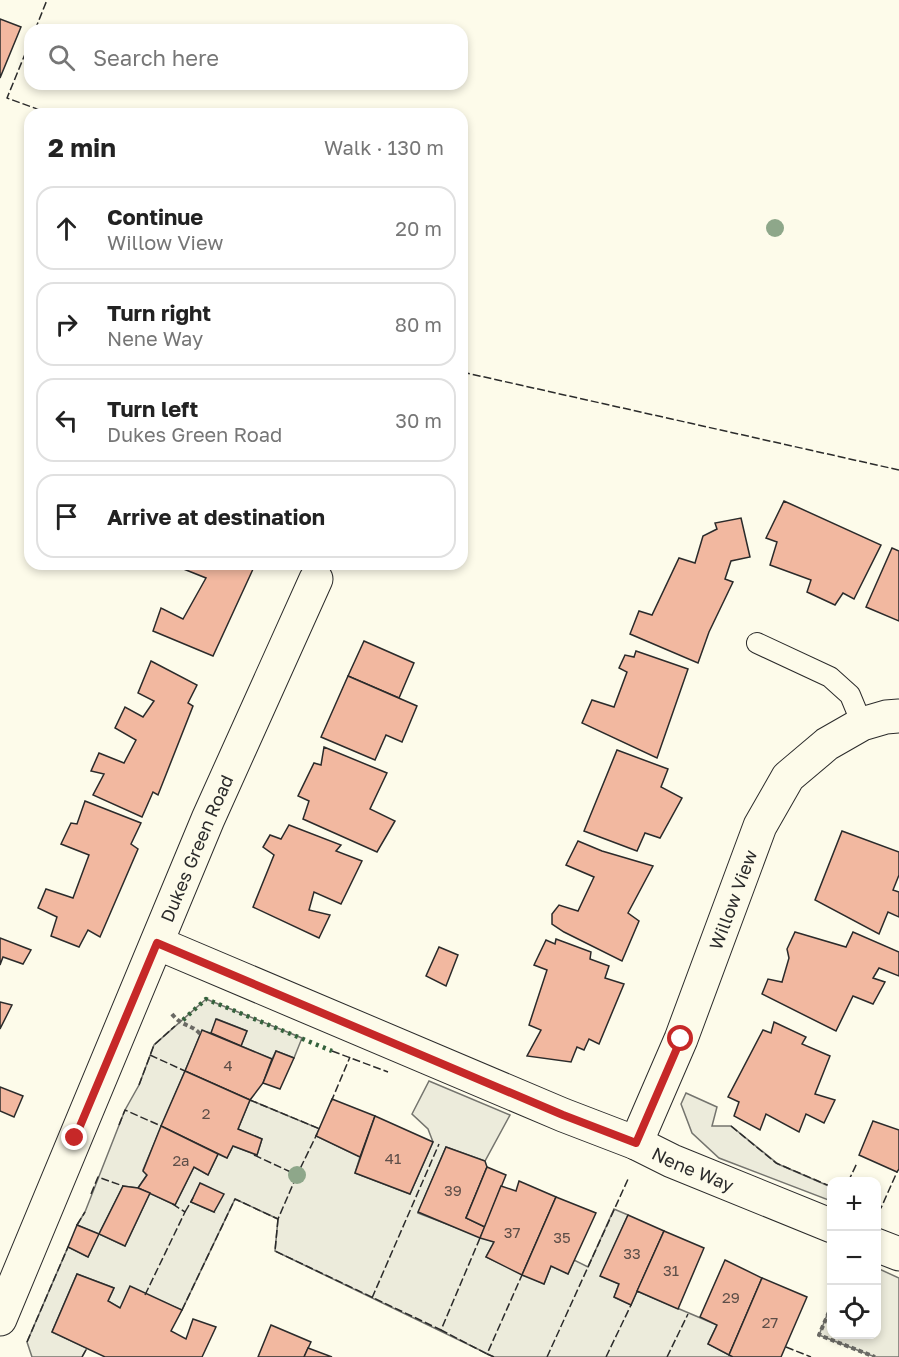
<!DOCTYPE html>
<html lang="en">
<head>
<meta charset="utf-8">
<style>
	body { margin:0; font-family:"Golos Text",sans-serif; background:#f2f2f2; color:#222 }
	.controls { position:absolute; right:18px; bottom:18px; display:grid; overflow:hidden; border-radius:12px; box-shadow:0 3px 9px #0003 }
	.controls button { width:54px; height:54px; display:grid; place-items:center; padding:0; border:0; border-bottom:2px solid #e0e0e0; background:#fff; color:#222; font:30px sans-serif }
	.stop { position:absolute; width:18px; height:18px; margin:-14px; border:4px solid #c62828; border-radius:50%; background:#fff }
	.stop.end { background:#c62828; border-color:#fff; box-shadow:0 2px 6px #0008 }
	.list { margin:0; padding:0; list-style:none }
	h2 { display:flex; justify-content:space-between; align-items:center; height:78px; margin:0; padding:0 24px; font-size:26px }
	h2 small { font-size:20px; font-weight:400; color:#767676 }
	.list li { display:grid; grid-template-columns:39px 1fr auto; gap:18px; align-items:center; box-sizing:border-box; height:84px; margin:0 12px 12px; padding:0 12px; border:2px solid #e0e0e0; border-radius:18px }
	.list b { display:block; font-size:22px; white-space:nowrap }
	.list p { margin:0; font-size:20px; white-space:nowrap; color:#767676 }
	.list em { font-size:20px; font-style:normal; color:#767676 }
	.icon { flex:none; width:33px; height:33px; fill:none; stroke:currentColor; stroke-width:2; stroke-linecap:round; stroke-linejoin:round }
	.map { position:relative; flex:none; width:899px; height:1357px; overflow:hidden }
	.search { position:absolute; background:#fff; box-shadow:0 3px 9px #0003; left:24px; top:24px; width:444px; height:66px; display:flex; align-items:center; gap:15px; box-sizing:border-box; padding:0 21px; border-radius:18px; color:#767676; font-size:22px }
	.panel { position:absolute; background:#fff; box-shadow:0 3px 9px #0003; left:24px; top:108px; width:444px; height:462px; border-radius:18px }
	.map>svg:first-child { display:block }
</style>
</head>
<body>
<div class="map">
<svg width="899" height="1357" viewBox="0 0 899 1357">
	<rect width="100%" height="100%" fill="#fdfbea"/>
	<g fill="#ecebdb" stroke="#74746e" stroke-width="1.5" fill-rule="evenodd">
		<path d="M 206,999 L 302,1038 L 294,1058 L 276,1051 L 272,1059 L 241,1046 L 247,1031 L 217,1019 L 211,1033 L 202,1031 L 143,1170 L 147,1175 L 138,1188 L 123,1186 L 99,1234 L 125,1246 L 150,1193 L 175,1205 L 194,1167 L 208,1175 L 218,1154 L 227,1158 L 233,1146 L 257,1155 L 262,1139 L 238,1129 L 250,1100 L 320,1129 L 316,1136 L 360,1157 L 355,1173 L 410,1194 L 433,1142 L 428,1129 L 412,1114 L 429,1081 L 510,1115 L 485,1161 L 446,1147 L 418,1213 L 494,1242 L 486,1257 L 544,1284 L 551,1266 L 568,1274 L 574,1260 L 588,1267 L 614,1209 L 628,1215 L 601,1276 L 619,1284 L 614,1297 L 631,1305 L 637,1291 L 717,1325 L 708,1344 L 733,1357 L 494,1357 L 275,1251 L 278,1219 L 235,1199 L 182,1310 L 145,1295 L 120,1308 L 108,1301 L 114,1288 L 77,1274 L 52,1332 L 87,1348 L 82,1357 L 32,1357 L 27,1342 L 68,1247 L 88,1257 L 98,1234 L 77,1225 L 85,1212 L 125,1110 L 139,1085 L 154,1045 ZM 200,1184 L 214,1212 L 191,1202 Z"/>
		<path d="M 686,1093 L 717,1107 L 712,1126 L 731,1126 L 778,1164 L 831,1187 L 831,1201 L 719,1158 L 692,1133 L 681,1104 Z"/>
		<path d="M 877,1268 L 899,1278 L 899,1357 L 875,1357 L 819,1335 L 831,1305 L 832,1334 L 876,1334 Z"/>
	</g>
	<g fill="#f2b8a0" stroke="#2b2b2b" stroke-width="1.5">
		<path d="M 0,19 L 21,27 L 0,78 Z"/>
		<path d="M 784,501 L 881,545 L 854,599 L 843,593 L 835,605 L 807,592 L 811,580 L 770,565 L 777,542 L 766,538 Z"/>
		<path d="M 741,518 L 750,557 L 731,561 L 725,579 L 733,582 L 709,632 L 698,663 L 630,634 L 639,611 L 652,615 L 679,558 L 695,563 L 703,536 L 717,529 L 715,523 Z"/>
		<path d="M 892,548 L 899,551 L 899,621 L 866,607 Z"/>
		<path d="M 182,564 L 247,564 L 254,567 L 213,656 L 153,631 L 161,608 L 183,619 L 206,578 L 181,568 Z"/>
		<path d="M 364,641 L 414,663 L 399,698 L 348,676 Z"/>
		<path d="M 636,651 L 688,669 L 657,758 L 582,723 L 592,700 L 614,707 L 627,672 L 619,668 L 625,655 L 634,657 Z"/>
		<path d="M 151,661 L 197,685 L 188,703 L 193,706 L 158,795 L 153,792 L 142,817 L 93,795 L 104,774 L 91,771 L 99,753 L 124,763 L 136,740 L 115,728 L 125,707 L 143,717 L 154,701 L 138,693 Z"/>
		<path d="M 348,676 L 417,706 L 402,742 L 386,735 L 375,760 L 321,737 Z"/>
		<path d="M 324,747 L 387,773 L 370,809 L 395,821 L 377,852 L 303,819 L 309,801 L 298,796 L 314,763 L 321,765 Z"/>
		<path d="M 617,750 L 668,769 L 661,787 L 682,798 L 660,838 L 645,833 L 637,851 L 584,831 Z"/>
		<path d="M 85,801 L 141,823 L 131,844 L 138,849 L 100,937 L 88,930 L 79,947 L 51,936 L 57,917 L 38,908 L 46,889 L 73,898 L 89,855 L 61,844 L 71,823 L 77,824 Z"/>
		<path d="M 289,825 L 341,845 L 336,851 L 362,861 L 341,904 L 314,892 L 309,910 L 330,915 L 319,938 L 253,907 L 274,855 L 263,847 L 270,835 L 281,839 Z"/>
		<path d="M 842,831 L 899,852 L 899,875 L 893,890 L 899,892 L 899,917 L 888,912 L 879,934 L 815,900 Z"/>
		<path d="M 578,841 L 602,851 L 653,866 L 628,913 L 639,921 L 622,961 L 564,932 L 552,924 L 552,914 L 559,905 L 578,911 L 594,877 L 566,865 Z"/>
		<path d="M 795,932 L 846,947 L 853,932 L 899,952 L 899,976 L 879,968 L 873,978 L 885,982 L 873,1004 L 853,996 L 836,1031 L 762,994 L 768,979 L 782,982 L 789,958 L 787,949 Z"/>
		<path d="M 0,938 L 31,950 L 23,964 L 3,957 L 0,965 Z"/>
		<path d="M 556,939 L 591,952 L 590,959 L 609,966 L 605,978 L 624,984 L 599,1044 L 589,1039 L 584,1050 L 577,1047 L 571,1062 L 527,1056 L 541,1030 L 529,1025 L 547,970 L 534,965 L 546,940 L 555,944 Z"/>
		<path d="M 439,947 L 458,955 L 446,986 L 426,976 Z"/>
		<path d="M 0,1002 L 12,1005 L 0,1029 Z"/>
		<path d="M 216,1019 L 247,1031 L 241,1046 L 211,1033 Z"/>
		<path d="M 774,1022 L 806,1037 L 802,1044 L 830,1056 L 815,1094 L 835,1100 L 824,1123 L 806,1114 L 799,1132 L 766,1114 L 760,1130 L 734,1116 L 739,1102 L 728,1097 L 763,1030 L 771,1033 Z"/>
		<path d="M 202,1030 L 272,1059 L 263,1083 L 250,1100 L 185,1071 Z"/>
		<path d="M 276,1051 L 294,1058 L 280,1089 L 263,1083 Z"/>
		<path d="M 185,1071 L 250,1100 L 238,1129 L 262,1139 L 257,1155 L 233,1146 L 227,1158 L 161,1126 Z"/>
		<path d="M 0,1087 L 23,1096 L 14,1117 L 0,1111 Z"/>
		<path d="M 332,1099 L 375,1116 L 360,1157 L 316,1136 Z"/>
		<path d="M 375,1116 L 433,1142 L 410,1194 L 355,1173 Z"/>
		<path d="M 873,1121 L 899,1130 L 899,1169 L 897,1172 L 859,1155 Z"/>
		<path d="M 161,1126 L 218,1154 L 208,1175 L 194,1167 L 175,1205 L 138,1188 L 147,1175 L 143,1171 Z"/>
		<path d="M 446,1147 L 485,1161 L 487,1167 L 466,1218 L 485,1227 L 480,1238 L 418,1212 Z"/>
		<path d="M 487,1167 L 506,1175 L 485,1227 L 466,1218 Z"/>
		<path d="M 519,1181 L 556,1197 L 522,1275 L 486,1257 L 494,1242 L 480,1238 L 501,1186 L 516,1191 Z"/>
		<path d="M 200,1183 L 224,1194 L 214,1212 L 191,1202 Z"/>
		<path d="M 123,1186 L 138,1188 L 150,1193 L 125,1246 L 99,1234 Z"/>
		<path d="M 556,1197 L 596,1213 L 568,1274 L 551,1266 L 544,1284 L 522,1275 Z"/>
		<path d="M 628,1215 L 664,1231 L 631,1305 L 614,1297 L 619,1284 L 600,1276 Z"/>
		<path d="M 77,1225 L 99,1234 L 88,1257 L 68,1247 Z"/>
		<path d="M 664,1231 L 704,1248 L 678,1309 L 637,1291 Z"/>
		<path d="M 725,1260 L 762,1278 L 729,1355 L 708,1344 L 717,1325 L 700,1317 Z"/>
		<path d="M 77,1274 L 114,1288 L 108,1301 L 120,1308 L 130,1286 L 182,1310 L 171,1331 L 186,1339 L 193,1319 L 216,1327 L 202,1357 L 105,1357 L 52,1332 Z"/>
		<path d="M 762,1278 L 807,1297 L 781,1357 L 733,1357 L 729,1355 Z"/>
		<path d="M 271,1325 L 311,1342 L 304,1357 L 258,1357 Z"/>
		<path d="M 308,1348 L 332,1357 L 304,1357 Z"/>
	</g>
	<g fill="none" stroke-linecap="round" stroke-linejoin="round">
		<g stroke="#2b2b2b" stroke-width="22">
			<path id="service" d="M 757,643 L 830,677 L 850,695 L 862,724"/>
		</g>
		<g stroke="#2b2b2b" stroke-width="35">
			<g id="minor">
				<path id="s1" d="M 157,943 L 563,1115 L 636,1143 L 672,1161 L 832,1226"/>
				<path id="s2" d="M 636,1143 L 681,1039 L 760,826 L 788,777 L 827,744 L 862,724 L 886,717 L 899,716"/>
				<path d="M 876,1245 L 899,1254"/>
				<path id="s3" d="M 0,1319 L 208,819 L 316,579"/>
			</g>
		</g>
		<g stroke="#6a6964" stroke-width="4" stroke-dasharray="4.5 3" stroke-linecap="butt">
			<path d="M 172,1014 C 182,1027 192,1024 200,1034"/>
			<path d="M 832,1305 L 819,1335 L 875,1357"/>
		</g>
		<use href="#service" stroke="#fdfbea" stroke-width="20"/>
		<use href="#minor" stroke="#fdfbea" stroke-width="33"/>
		<path stroke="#34623c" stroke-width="4.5" stroke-dasharray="3 4.5" stroke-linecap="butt" d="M 183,1020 L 206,999 L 332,1051"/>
		<g stroke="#2b2b2b" stroke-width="1.5" stroke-dasharray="8 3" stroke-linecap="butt">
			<path d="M 35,30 L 47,0"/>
			<path d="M 30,42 L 7,98 L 51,114"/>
			<path d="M 462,372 L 899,470"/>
			<path d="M 332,1051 L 388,1072"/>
			<path d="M 150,1055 L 185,1071"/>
			<path d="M 139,1085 L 154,1045 L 175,1026"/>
			<path d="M 250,1100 L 320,1129"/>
			<path d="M 331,1102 L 350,1057"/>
			<path d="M 119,1125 L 125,1110 L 161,1126"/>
			<path d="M 731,1126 L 776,1163 L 832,1187"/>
			<path d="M 254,1155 L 297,1175 L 317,1134"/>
			<path d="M 848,1182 L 857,1163"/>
			<path d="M 91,1194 L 98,1177 L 123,1186"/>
			<path d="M 876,1206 L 881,1208 L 897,1172"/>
			<path d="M 185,1212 L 193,1198"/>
			<path d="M 278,1219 L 275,1251 L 441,1330"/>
			<path d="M 77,1225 L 85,1212"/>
			<path d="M 480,1238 L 441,1330 L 487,1354"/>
			<path d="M 145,1295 L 185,1212 L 171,1203"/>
			<path d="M 372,1298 L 439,1144"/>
			<path d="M 182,1310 L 235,1199 L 278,1219 L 297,1175"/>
			<path d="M 27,1342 L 68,1247"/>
			<path d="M 786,1347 L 811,1357"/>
			<path d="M 82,1357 L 87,1348"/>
			<path d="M 494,1357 L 487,1354 L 522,1275"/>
			<path d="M 547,1357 L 629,1177"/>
			<path d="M 606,1357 L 631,1305"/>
			<path d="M 667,1357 L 688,1314"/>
		</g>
	</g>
	<g fill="#8ea78a">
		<circle cx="775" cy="228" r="9"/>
		<circle cx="297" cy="1175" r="9"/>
	</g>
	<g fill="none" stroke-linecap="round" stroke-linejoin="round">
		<path stroke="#c62828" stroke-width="8" d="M 75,1138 L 157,943 L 563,1115 L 636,1143 L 681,1039"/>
	</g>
	<g text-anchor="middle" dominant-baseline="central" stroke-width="4.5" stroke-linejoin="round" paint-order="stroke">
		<g font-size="15" fill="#5d4e48">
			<text x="228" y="1065">4</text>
			<text x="206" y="1113">2</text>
			<text x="393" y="1158">41</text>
			<text x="181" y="1160">2a</text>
			<text x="453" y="1190">39</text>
			<text x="512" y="1232">37</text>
			<text x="562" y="1237">35</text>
			<text x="632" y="1253">33</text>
			<text x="671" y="1270">31</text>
			<text x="731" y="1297">29</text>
			<text x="770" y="1322">27</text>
		</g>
		<g font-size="18" fill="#2b2b2b" stroke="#fdfbea">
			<text stroke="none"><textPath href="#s3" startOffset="510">Dukes Green Road</textPath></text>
			<text stroke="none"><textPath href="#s2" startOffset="262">Willow View</textPath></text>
			<text stroke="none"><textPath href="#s1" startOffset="582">Nene Way</textPath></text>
		</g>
	</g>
</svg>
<div class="controls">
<button>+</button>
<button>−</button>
<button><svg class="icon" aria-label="locate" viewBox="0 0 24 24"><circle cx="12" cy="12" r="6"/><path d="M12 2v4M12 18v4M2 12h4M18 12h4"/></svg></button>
</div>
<div class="stop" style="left:681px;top:1039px"></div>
<div class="stop end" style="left:75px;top:1138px"></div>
<div class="search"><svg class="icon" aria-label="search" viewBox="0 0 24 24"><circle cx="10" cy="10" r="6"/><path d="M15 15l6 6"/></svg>Search here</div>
<section class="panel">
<h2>2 min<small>Walk · 130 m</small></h2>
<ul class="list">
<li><svg class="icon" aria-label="ahead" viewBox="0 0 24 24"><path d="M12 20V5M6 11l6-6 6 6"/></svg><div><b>Continue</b><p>Willow View</p></div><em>20 m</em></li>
<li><svg class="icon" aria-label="right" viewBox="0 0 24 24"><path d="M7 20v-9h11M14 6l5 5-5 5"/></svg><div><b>Turn right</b><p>Nene Way</p></div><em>80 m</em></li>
<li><svg class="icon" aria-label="left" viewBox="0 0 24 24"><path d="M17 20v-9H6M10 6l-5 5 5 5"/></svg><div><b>Turn left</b><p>Dukes Green Road</p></div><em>30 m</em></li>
<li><svg class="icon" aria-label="arrive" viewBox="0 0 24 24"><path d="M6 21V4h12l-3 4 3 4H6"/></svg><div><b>Arrive at destination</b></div></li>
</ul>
</section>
</div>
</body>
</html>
